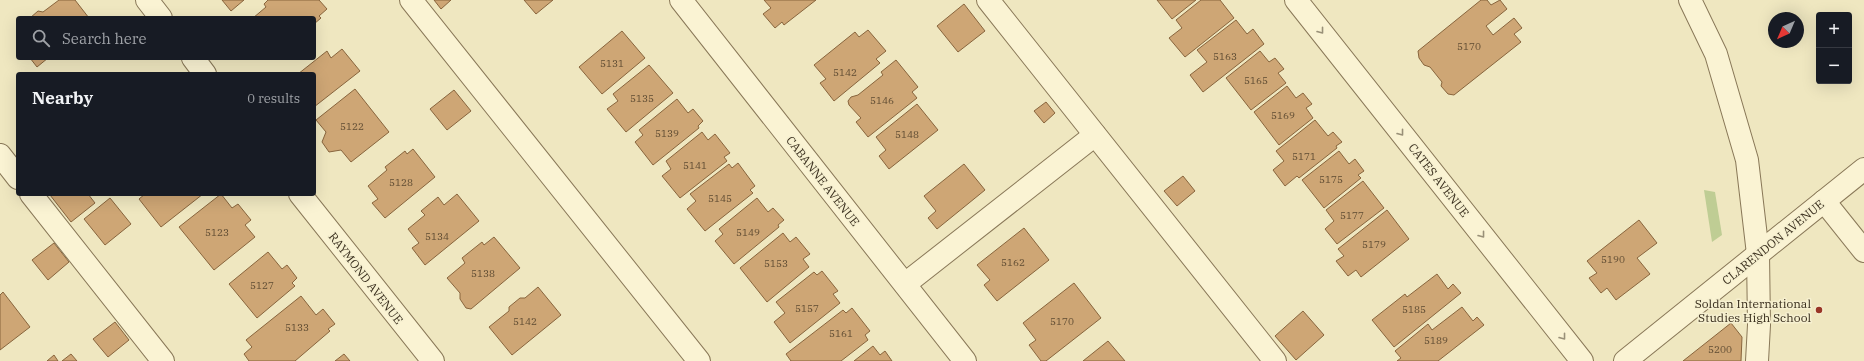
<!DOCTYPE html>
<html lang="en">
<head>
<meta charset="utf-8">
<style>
	body { margin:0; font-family:"IBM Plex Serif",serif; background:#20242c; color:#f1f3f6 }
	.controls { position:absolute; right:12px; top:12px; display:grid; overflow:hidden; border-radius:4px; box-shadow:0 4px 16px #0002 }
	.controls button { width:36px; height:36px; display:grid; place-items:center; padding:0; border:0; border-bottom:1px solid #363941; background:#171b24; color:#f1f3f6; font:20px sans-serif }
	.compass { position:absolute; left:1768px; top:12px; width:36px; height:36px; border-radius:50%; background:#171b24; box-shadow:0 4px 16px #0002; rotate:224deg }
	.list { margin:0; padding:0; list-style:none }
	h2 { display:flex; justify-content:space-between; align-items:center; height:52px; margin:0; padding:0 16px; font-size:17px }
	h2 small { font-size:13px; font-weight:400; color:#9ea1a6 }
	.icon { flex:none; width:22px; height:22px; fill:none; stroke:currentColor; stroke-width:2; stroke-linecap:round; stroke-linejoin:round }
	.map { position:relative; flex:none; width:1864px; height:361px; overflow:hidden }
	.search { position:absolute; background:#171b24; box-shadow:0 4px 16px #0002; left:16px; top:16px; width:300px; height:44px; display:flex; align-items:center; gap:10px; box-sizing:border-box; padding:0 14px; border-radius:4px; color:#9ea1a6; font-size:15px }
	.panel { position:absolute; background:#171b24; box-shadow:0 4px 16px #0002; left:16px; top:72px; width:300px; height:124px; border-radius:4px }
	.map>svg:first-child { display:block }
</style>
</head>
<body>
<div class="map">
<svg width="1864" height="361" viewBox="0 0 1864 361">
	<rect width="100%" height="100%" fill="#efe7c0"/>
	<path fill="#bfcd94" d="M 1704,190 L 1715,192 L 1722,235 L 1712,242 Z"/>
	<g fill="#cea675" stroke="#88653d">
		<path d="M 59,0 L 75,0 L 89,18 L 30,18 L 38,11 L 43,12 Z"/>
		<path d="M 222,0 L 244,0 L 231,11 Z"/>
		<path d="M 268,0 L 319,0 L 327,9 L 319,16 L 321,18 L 314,24 L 314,18 L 253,18 L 266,7 L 264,4 Z"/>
		<path d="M 434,0 L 451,0 L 441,9 Z"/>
		<path d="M 524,0 L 553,0 L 536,14 Z"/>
		<path d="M 764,0 L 816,0 L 784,25 L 782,22 L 775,28 L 763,14 L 771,8 Z"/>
		<path d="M 1157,0 L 1196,0 L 1172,19 Z"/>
		<path d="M 1201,0 L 1220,0 L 1234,18 L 1185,57 L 1169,38 L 1182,28 L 1176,20 Z"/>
		<path d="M 1481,0 L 1487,0 L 1491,5 L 1500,0 L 1507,9 L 1486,26 L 1493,35 L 1514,18 L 1522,28 L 1514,34 L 1521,42 L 1454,95 L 1448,94 L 1441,86 L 1442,82 L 1430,67 L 1424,65 L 1419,58 L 1418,51 Z"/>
		<path d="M 964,4 L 985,31 L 958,52 L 937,26 Z"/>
		<path d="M 1236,20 L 1247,34 L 1253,29 L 1264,44 L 1203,92 L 1190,75 L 1207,62 L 1197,50 Z"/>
		<path d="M 868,30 L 886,51 L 876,59 L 880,63 L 834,101 L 820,83 L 826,79 L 814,65 L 855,32 L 859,37 Z"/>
		<path d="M 622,31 L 645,58 L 602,94 L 579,67 Z"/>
		<path d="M 342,49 L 360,71 L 314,107 L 314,74 L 298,74 L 327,51 L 331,58 Z"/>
		<path d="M 1260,51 L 1269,62 L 1275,58 L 1284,69 L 1278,73 L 1286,83 L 1251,110 L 1226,78 Z"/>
		<path d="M 30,58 L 48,58 L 37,67 Z"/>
		<path d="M 896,60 L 918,87 L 912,92 L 917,98 L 868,137 L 856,122 L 861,118 L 849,105 L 848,101 L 851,97 L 858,95 L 883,75 L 881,72 Z"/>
		<path d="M 649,65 L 673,93 L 626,132 L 607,109 L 618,101 L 613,94 Z"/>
		<path d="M 1287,86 L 1296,98 L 1303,93 L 1312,104 L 1306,108 L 1313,118 L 1279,145 L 1254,112 Z"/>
		<path d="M 355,89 L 389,132 L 351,162 L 341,150 L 329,152 L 322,142 L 326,132 L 316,120 Z"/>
		<path d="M 454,90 L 471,111 L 447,130 L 430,109 Z"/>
		<path d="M 677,99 L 688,113 L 693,109 L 703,121 L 698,126 L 699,128 L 653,165 L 635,142 L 643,135 L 639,130 Z"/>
		<path d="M 1046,102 L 1055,113 L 1044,123 L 1034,111 Z"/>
		<path d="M 917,104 L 938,130 L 889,169 L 879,156 L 886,150 L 876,137 Z"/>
		<path d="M 1315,120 L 1328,136 L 1333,132 L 1342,142 L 1336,146 L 1337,148 L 1299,178 L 1297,176 L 1285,186 L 1273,170 L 1284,161 L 1276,151 Z"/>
		<path d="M 702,132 L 708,140 L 715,134 L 730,153 L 724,157 L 727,161 L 680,198 L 662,176 L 671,169 L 666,161 Z"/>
		<path d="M 413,149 L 435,177 L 385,218 L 372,203 L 378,199 L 368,186 L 387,170 L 385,167 L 405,151 L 407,154 Z"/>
		<path d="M 1339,151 L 1349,164 L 1355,159 L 1364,171 L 1358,175 L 1361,178 L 1324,208 L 1302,180 Z"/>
		<path d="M 738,163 L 755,186 L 750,190 L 753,193 L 705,231 L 687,209 L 696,201 L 690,194 L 729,164 L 732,168 Z"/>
		<path d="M 964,164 L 985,190 L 937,229 L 928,218 L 936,211 L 924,196 Z"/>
		<path d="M 1183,176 L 1195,191 L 1177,206 L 1164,191 Z"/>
		<path d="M 1363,181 L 1384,208 L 1337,244 L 1325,229 L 1334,221 L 1326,210 Z"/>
		<path d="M 51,194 L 88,194 L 95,203 L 71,222 L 50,195 Z"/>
		<path d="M 145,194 L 203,194 L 161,227 L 139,199 Z"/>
		<path d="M 221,194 L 232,208 L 238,204 L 251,220 L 245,225 L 255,237 L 214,270 L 179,227 Z"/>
		<path d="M 457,194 L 479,221 L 425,265 L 412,248 L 419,243 L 408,229 L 425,215 L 421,211 L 438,197 L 444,205 Z"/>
		<path d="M 110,198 L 131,224 L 105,245 L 84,219 Z"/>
		<path d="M 757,198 L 768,212 L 773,208 L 784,220 L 778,225 L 779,227 L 734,264 L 715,241 L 723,234 L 719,229 Z"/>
		<path d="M 1387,210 L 1409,239 L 1361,277 L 1356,270 L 1348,276 L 1336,261 L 1344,256 L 1338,249 Z"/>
		<path d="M 1639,220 L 1657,243 L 1637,258 L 1650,274 L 1616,300 L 1607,288 L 1601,293 L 1589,278 L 1597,273 L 1587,261 Z"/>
		<path d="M 1024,228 L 1049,260 L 997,301 L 984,285 L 990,280 L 977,265 Z"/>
		<path d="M 783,233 L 790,242 L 796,237 L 810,254 L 803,259 L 809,267 L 767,302 L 740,268 Z"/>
		<path d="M 494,237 L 520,268 L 471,309 L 466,308 L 460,299 L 460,293 L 447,278 L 465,263 L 462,258 L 482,242 L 484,245 Z"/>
		<path d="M 54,243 L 69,262 L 48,280 L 32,260 Z"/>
		<path d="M 268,252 L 282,269 L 287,265 L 297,278 L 292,283 L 295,286 L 257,318 L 229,284 Z"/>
		<path d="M 822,271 L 838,291 L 833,294 L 840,303 L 790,343 L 774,322 L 785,313 L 776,302 L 814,272 L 817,275 Z"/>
		<path d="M 1437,274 L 1448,289 L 1453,284 L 1461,293 L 1394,347 L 1372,320 L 1405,294 L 1407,297 Z"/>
		<path d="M 1074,283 L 1101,318 L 1046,361 L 1041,361 L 1029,345 L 1036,340 L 1023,323 Z"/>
		<path d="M 538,287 L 561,315 L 512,355 L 489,327 L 509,311 L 509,307 L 520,298 L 525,298 Z"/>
		<path d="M 3,292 L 30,327 L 0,350 L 0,295 Z"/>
		<path d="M 301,296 L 316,315 L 323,309 L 335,324 L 328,329 L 330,331 L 295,361 L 249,361 L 244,354 L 252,347 L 246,340 Z"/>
		<path d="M 1462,307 L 1473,321 L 1477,317 L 1484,325 L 1438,361 L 1397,361 L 1401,358 L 1395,351 L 1428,324 L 1432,330 Z"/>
		<path d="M 852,308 L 870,331 L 865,335 L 868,340 L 841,361 L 791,361 L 786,354 L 843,310 L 846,313 Z"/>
		<path d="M 1303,311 L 1324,335 L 1296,360 L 1275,336 Z"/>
		<path d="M 115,322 L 129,340 L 108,357 L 93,339 Z"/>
		<path d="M 1731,323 L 1742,337 L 1741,361 L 1683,361 Z"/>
		<path d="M 1108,341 L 1125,361 L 1083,361 Z"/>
		<path d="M 873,346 L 880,355 L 885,351 L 892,361 L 854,361 Z"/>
		<path d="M 71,354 L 77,361 L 62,361 Z"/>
		<path d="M 344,354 L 350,361 L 335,361 Z"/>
		<path d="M 54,355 L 58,361 L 47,361 Z"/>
	</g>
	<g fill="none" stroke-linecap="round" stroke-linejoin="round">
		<g stroke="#897858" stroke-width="24">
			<g id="minor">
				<path d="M 147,0 L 161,18"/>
				<path d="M 411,0 L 699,361"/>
				<path d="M 681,0 L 965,361"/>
				<path d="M 988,0 L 1275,361"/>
				<path d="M 1296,0 L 1582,361"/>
				<path d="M 1690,0 L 1716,54 L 1747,160 L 1758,254 L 1759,325 L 1757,361"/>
				<path d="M 193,58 L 205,74"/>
				<path d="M 0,155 L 18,178"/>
				<path d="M 31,194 L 163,361"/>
				<path d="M 300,194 L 433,361"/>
				<path d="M 1824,201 L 1864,251"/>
				<path d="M 905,284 L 1095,135"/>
				<path d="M 1625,361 L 1864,169"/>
			</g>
		</g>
		<use href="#minor" stroke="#faf3d3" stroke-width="22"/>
	</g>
	<defs><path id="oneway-chevron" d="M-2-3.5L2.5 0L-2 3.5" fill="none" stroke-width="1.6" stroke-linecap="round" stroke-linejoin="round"/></defs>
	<g stroke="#999078">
		<use href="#oneway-chevron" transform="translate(1321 31) rotate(52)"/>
		<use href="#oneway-chevron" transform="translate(1401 133) rotate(52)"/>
		<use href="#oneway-chevron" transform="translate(1482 235) rotate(52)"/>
		<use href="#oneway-chevron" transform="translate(1563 337) rotate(52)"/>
	</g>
	<circle fill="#993526" stroke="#f6f0d0" stroke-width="1.5" cx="1819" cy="310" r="4"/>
	<g text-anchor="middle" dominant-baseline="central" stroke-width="3" stroke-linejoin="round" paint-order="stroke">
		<g font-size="10" fill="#5e4b32">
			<text x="1469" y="46">5170</text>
			<text x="1225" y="56">5163</text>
			<text x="612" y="63">5131</text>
			<text x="845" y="72">5142</text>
			<text x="1256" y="80">5165</text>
			<text x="642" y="98">5135</text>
			<text x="882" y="100">5146</text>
			<text x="1283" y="115">5169</text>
			<text x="352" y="126">5122</text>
			<text x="667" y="133">5139</text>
			<text x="907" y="134">5148</text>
			<text x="1304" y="156">5171</text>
			<text x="695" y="165">5141</text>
			<text x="1331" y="179">5175</text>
			<text x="401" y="182">5128</text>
			<text x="720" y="198">5145</text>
			<text x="1352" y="215">5177</text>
			<text x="217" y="232">5123</text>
			<text x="748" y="232">5149</text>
			<text x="437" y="236">5134</text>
			<text x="1374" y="244">5179</text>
			<text x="1613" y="259">5190</text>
			<text x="1013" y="262">5162</text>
			<text x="776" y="263">5153</text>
			<text x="483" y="273">5138</text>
			<text x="262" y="285">5127</text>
			<text x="807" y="308">5157</text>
			<text x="1414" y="309">5185</text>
			<text x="525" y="321">5142</text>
			<text x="1062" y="321">5170</text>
			<text x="297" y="327">5133</text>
			<text x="841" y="333">5161</text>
			<text x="1436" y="340">5189</text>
			<text x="1720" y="349">5200</text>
		</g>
		<g font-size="12" fill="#382d1c" stroke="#f6f0d0">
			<text transform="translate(1439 180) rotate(52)">CATES AVENUE</text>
			<text transform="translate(823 181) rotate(52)">CABANNE AVENUE</text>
			<text transform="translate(1773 242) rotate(-39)">CLARENDON AVENUE</text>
			<text transform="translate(366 278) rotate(52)">RAYMOND AVENUE</text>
		</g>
		<g font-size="12" fill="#382d1c" stroke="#f6f0d0" text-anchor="end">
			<text x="1811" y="303">Soldan International<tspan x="1811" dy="14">Studies High School</tspan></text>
		</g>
	</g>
</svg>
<div class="controls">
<button>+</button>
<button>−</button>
</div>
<svg class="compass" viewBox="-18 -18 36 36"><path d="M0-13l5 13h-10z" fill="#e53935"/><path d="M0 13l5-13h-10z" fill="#9ea1a6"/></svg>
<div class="search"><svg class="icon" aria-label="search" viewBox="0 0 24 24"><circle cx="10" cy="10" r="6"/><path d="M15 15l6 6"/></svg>Search here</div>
<section class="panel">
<h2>Nearby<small>0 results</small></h2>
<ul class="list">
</ul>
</section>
</div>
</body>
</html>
